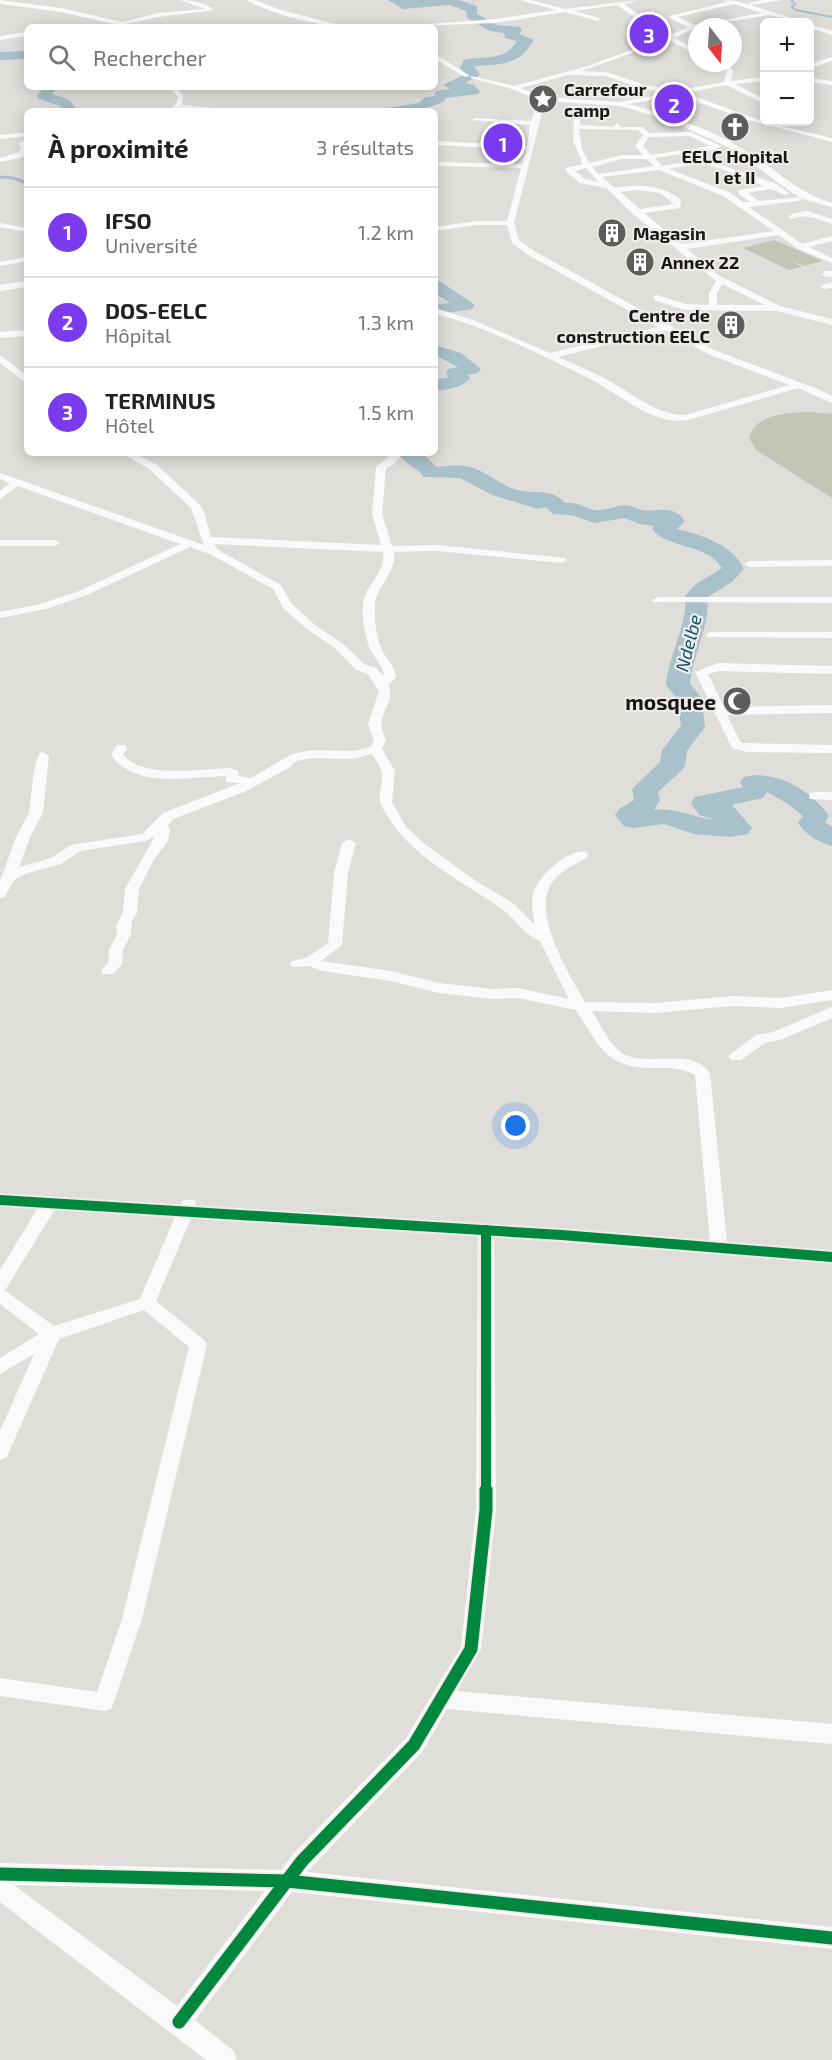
<!DOCTYPE html>
<html lang="fr">
<head>
<meta charset="utf-8">
<style>
	body { margin:0; font-family:"Exo 2",sans-serif; background:#f6f6f6; color:#222 }
	.controls { position:absolute; right:18px; top:18px; display:grid; overflow:hidden; border-radius:9px; box-shadow:0 3px 15px #0003 }
	.controls button { width:54px; height:54px; display:grid; place-items:center; padding:0; border:0; border-bottom:2px solid #e0e0e0; background:#fff; color:#222; font:30px sans-serif }
	.compass { position:absolute; left:688px; top:18px; width:54px; height:54px; border-radius:50%; background:#fff; box-shadow:0 3px 15px #0003; rotate:163deg }
	.you { position:absolute; left:516px; top:1126px; width:21px; height:21px; margin:-15px; border:4px solid #fff; border-radius:50%; background:#1a73e8; box-shadow:0 0 0 9px #1a73e833 }
	.badge { display:grid; place-items:center; width:39px; height:39px; border-radius:50%; background:#7c3aed; color:#fff; font-size:20px; font-weight:700 }
	.pin { position:absolute; translate:-50% -50%; border:3px solid #fff; box-shadow:0 2px 6px #0006 }
	.list { margin:0; padding:0; list-style:none }
	h2 { display:flex; justify-content:space-between; align-items:center; height:78px; margin:0; padding:0 24px; font-size:26px }
	h2 small { font-size:20px; font-weight:400; color:#767676 }
	.list li { display:grid; grid-template-columns:39px 1fr auto; gap:18px; align-items:center; box-sizing:border-box; height:90px; padding:0 24px; border-top:2px solid #e0e0e0 }
	.list b { display:block; font-size:22px; white-space:nowrap }
	.list p { margin:0; font-size:20px; white-space:nowrap; color:#767676 }
	.list em { font-size:20px; font-style:normal; color:#767676 }
	.icon { flex:none; width:33px; height:33px; fill:none; stroke:currentColor; stroke-width:2; stroke-linecap:round; stroke-linejoin:round }
	.map { position:relative; flex:none; width:832px; height:2060px; overflow:hidden }
	.search { position:absolute; background:#fff; box-shadow:0 3px 15px #0003; left:24px; top:24px; width:414px; height:66px; display:flex; align-items:center; gap:15px; box-sizing:border-box; padding:0 21px; border-radius:9px; color:#767676; font-size:22px }
	.panel { position:absolute; background:#fff; box-shadow:0 3px 15px #0003; left:24px; top:108px; width:414px; height:348px; border-radius:9px }
	.map>svg:first-child { display:block }
</style>
</head>
<body>
<div class="map">
<svg width="832" height="2060" viewBox="0 0 832 2060">
	<rect width="100%" height="100%" fill="#e0dedb"/>
	<g fill="#c3c5b5">
		<path d="M 774,240 L 823,261 L 804,266 L 790,260 L 802,267 L 789,270 L 743,248 Z"/>
		<path d="M 810,412 L 832,414 L 832,498 L 756,450 L 749,438 C 756,413 787,413 810,412 Z"/>
	</g>
	<g fill="none" stroke-linecap="round" stroke-linejoin="round">
		<g stroke="#a9c1cb" stroke-width="2">
			<path d="M 791,0 L 795,4 L 792,7 L 796,10 L 832,17"/>
			<path d="M 0,177 L 11,178"/>
		</g>
		<path stroke="#a9c1cb" stroke-width="3" d="M 0,177 L 13,178 L 27,183"/>
		<g fill="#a9c1cb" fill-rule="evenodd">
			<path d="M 388,0 L 459,0 L 477,6 L 477,14 L 497,25 L 520,27 L 522,30 L 519,34 L 534,40 C 531,44 525,53 522,55 C 508,66 491,65 474,66 L 480,75 L 465,83 L 474,85 L 480,91 L 478,94 L 446,98 L 444,102 L 418,111 L 386,111 L 388,108 L 419,103 L 425,97 L 434,96 L 436,91 L 450,89 L 443,85 L 465,74 L 460,68 L 464,60 C 485,55 505,62 517,41 L 505,38 L 504,33 L 490,31 L 467,18 L 466,11 L 450,5 L 403,9 Z"/>
			<path d="M 27,51 L 27,59 L 0,60 L 0,52 Z"/>
			<path d="M 44,87 L 58,87 L 52,94 L 70,100 L 77,111 L 63,111 L 60,106 L 39,99 L 37,96 Z"/>
			<path d="M 435,281 L 441,282 L 475,305 L 472,309 L 435,315 L 435,305 L 450,303 L 435,293 Z"/>
			<path d="M 435,345 L 461,353 L 481,369 L 478,373 L 468,375 L 470,378 C 461,389 448,389 435,391 L 435,379 L 448,378 L 446,373 L 448,369 L 458,367 L 435,355 Z"/>
			<path d="M 402,453 L 422,453 L 437,467 C 446,466 457,465 466,466 C 484,469 500,485 517,490 C 536,495 551,487 565,503 C 578,501 585,509 596,510 C 605,511 615,506 624,505 C 631,505 636,509 642,510 C 655,513 672,503 685,521 L 677,529 C 702,535 732,544 744,569 L 732,582 L 706,598 C 714,614 690,663 690,684 L 701,697 L 705,727 L 687,751 L 685,766 L 681,771 L 658,792 L 660,800 L 654,810 C 675,807 695,818 716,820 L 699,815 L 691,803 L 695,797 L 743,787 L 740,782 L 744,777 C 776,769 812,791 829,816 L 825,822 L 832,827 L 832,846 C 818,842 806,835 798,823 L 803,816 L 788,804 L 767,792 L 763,798 L 732,805 L 752,828 L 748,834 L 730,837 L 694,834 L 664,824 L 633,828 L 624,826 L 615,815 L 619,809 L 634,800 L 632,789 L 660,762 L 662,750 L 681,726 L 677,699 L 666,685 C 666,663 691,615 684,597 L 696,584 L 722,568 C 707,543 667,549 652,529 L 654,526 L 640,524 L 624,518 L 595,523 L 571,515 L 553,514 L 546,507 L 538,509 L 492,495 L 460,478 L 424,477 C 418,468 406,465 400,456 Z"/>
		</g>
		<g fill="#fafafa" fill-rule="evenodd">
			<path d="M 0,0 L 61,8 L 122,22 L 158,13 L 205,9 L 180,0 C 191,0 207,3 214,10 L 158,17 L 111,27 L 114,24 L 61,12 L 0,4 Z"/>
			<path d="M 247,0 L 255,0 L 281,10 L 347,27 C 323,27 267,13 247,0 Z"/>
			<path d="M 520,0 L 530,0 L 565,9 L 640,0 L 624,4 L 669,36 L 688,27 L 670,18 L 670,16 L 727,2 L 723,0 L 737,1 L 802,21 L 803,22 L 769,15 L 697,27 L 674,38 L 697,50 L 697,55 L 669,40 L 581,71 L 606,72 L 645,85 L 679,90 L 724,82 L 727,71 L 722,63 L 728,63 L 733,71 L 731,81 L 764,77 L 764,81 L 735,84 L 764,99 L 763,103 L 726,85 L 686,93 L 764,122 L 832,138 L 832,142 L 745,119 L 678,95 L 629,104 C 667,115 707,127 741,148 C 776,168 792,190 832,203 L 832,207 L 806,200 L 791,192 L 734,150 L 669,120 L 620,106 L 545,101 L 514,223 L 519,240 L 534,251 L 714,350 L 820,390 L 832,396 L 832,403 L 798,388 L 688,420 C 652,426 619,393 588,378 C 543,356 483,325 435,314 L 435,308 L 473,320 L 550,353 L 658,327 L 528,255 L 512,243 L 507,225 L 476,225 L 435,231 L 435,227 L 476,221 L 507,221 L 521,168 L 440,166 L 437,162 L 522,164 L 526,150 L 435,145 L 435,141 L 527,146 L 530,125 L 472,120 L 475,118 L 531,121 L 538,100 L 512,89 L 471,78 L 471,76 L 514,86 L 588,66 L 664,38 L 617,5 L 574,11 L 600,18 L 598,21 L 565,12 L 495,23 L 389,27 L 495,19 L 556,10 ZM 734,4 L 762,13 L 694,25 L 678,17 ZM 568,75 L 605,76 L 642,88 L 667,93 L 621,102 L 543,97 L 521,88 ZM 665,330 L 708,354 L 789,385 L 685,415 C 656,414 637,397 613,383 C 595,373 576,365 558,357 Z"/>
			<path d="M 763,0 L 783,0 L 751,5 L 748,3 Z"/>
			<path d="M 810,24 L 832,31 L 832,35 L 810,28 Z"/>
			<path d="M 27,32 L 27,36 L 0,40 L 0,36 Z"/>
			<path d="M 435,54 L 437,55 L 470,76 L 465,77 L 435,59 Z"/>
			<path d="M 832,57 L 832,61 L 810,68 L 810,64 Z"/>
			<path d="M 810,78 L 832,81 L 832,85 L 810,82 Z"/>
			<path d="M 169,87 L 176,87 L 183,96 L 182,105 L 243,111 L 176,109 L 166,111 L 176,104 L 178,97 Z"/>
			<path d="M 251,109 L 312,109 L 315,111 L 248,111 Z"/>
			<path d="M 577,115 L 580,117 L 580,125 L 613,127 L 617,123 L 621,127 L 642,127 L 649,133 L 691,132 L 721,146 L 716,149 L 655,158 L 662,166 L 703,159 L 777,184 L 789,193 L 785,195 L 770,189 L 748,193 L 759,201 L 801,197 L 802,199 L 798,201 L 749,207 L 802,244 L 832,236 L 832,241 L 809,247 L 832,258 L 832,263 L 798,249 L 779,235 L 687,249 L 718,275 L 780,306 L 832,319 L 832,325 L 777,311 L 685,310 L 654,300 L 654,296 L 657,295 L 686,304 L 709,305 L 709,293 L 716,281 L 633,214 L 606,188 L 580,183 L 566,172 L 566,168 L 583,164 L 573,141 L 574,117 ZM 579,129 L 638,130 L 643,135 L 635,146 L 643,155 L 622,155 L 589,163 L 582,149 ZM 690,136 L 710,146 L 651,155 L 643,146 L 649,137 ZM 622,159 L 647,159 L 654,166 L 598,174 L 592,167 ZM 703,163 L 738,175 L 763,186 L 739,190 L 739,194 L 750,202 L 743,202 L 729,192 L 669,169 ZM 586,168 L 598,182 L 585,179 L 575,171 ZM 659,170 L 723,196 L 774,231 L 682,244 L 644,213 L 680,208 L 681,200 C 661,184 639,184 615,188 L 602,177 ZM 638,190 L 660,193 L 674,204 L 640,209 L 620,192 ZM 722,284 L 765,305 L 717,305 L 717,293 Z"/>
			<path d="M 27,132 L 27,136 L 0,139 L 0,135 Z"/>
			<path d="M 27,139 L 27,152 L 23,157 L 0,162 L 0,158 L 17,153 L 21,150 L 19,143 Z"/>
			<path d="M 807,211 L 832,219 L 832,224 C 816,219 808,213 792,219 L 788,217 L 794,213 Z"/>
			<path d="M 0,223 L 27,228 L 27,232 L 0,227 Z"/>
			<path d="M 27,257 L 27,261 L 0,266 L 0,262 Z"/>
			<path d="M 826,271 L 832,271 L 832,277 L 823,276 L 822,274 Z"/>
			<path d="M 27,281 L 27,287 L 0,291 L 0,285 Z"/>
			<path d="M 832,282 L 832,288 L 824,289 L 820,286 Z"/>
			<path d="M 27,330 L 27,336 L 0,338 L 0,332 Z"/>
			<path d="M 0,355 L 27,376 L 27,384 L 0,363 Z"/>
			<path d="M 122,453 L 134,453 L 157,465 L 199,504 L 204,512 L 211,537 L 381,545 L 372,514 L 376,467 L 393,453 L 403,453 L 393,465 L 386,468 L 382,514 L 392,546 L 437,545 L 566,558 L 567,560 L 562,563 L 437,551 L 394,552 C 397,574 376,585 375,605 C 374,620 376,638 383,652 C 388,661 395,666 396,677 L 389,685 C 396,706 372,715 386,740 L 382,749 L 395,771 L 392,802 L 406,827 L 426,845 L 476,881 L 514,904 L 535,925 C 533,915 530,902 534,891 C 539,876 569,848 586,852 L 588,855 L 586,858 C 573,865 557,873 550,886 C 533,916 570,976 585,1002 L 655,1003 L 732,996 L 781,998 L 832,990 L 832,1000 L 781,1008 L 732,1006 L 655,1013 L 592,1011 C 600,1024 609,1044 622,1053 C 647,1069 690,1045 710,1073 L 727,1242 L 832,1251 L 832,1263 L 494,1237 L 496,1510 L 481,1649 L 457,1691 L 832,1724 L 832,1744 L 447,1709 L 422,1752 L 307,1872 L 832,1927 L 832,1949 L 292,1892 L 195,2020 L 234,2051 L 237,2060 L 206,2060 L 0,1902 L 0,1863 L 281,1870 L 294,1853 L 406,1738 L 461,1647 L 476,1510 L 478,1236 L 191,1218 L 156,1301 L 204,1340 L 207,1345 L 142,1619 L 114,1702 L 111,1709 L 104,1711 L 0,1696 L 0,1678 L 97,1692 L 122,1619 L 189,1347 L 144,1310 L 59,1339 L 9,1452 L 7,1457 L 0,1460 L 0,1431 L 34,1354 L 0,1374 L 0,1358 L 39,1334 L 0,1304 L 0,1270 L 38,1208 L 0,1206 L 0,1194 L 180,1205 L 183,1200 L 195,1200 L 196,1206 L 562,1229 L 710,1241 L 695,1075 C 683,1068 672,1068 658,1068 C 606,1069 601,1049 576,1010 L 518,998 L 492,999 L 439,993 L 391,981 L 322,971 L 309,966 L 292,967 L 290,964 L 292,961 L 306,958 L 328,943 L 334,873 L 342,843 L 349,839 L 356,843 L 348,873 L 342,945 L 321,961 L 391,971 L 439,983 L 492,989 L 518,988 L 569,999 L 540,941 C 524,935 516,919 502,909 C 458,878 407,856 381,805 C 377,796 383,784 382,774 C 382,768 375,760 372,754 L 353,759 L 312,758 L 296,761 L 289,768 L 244,792 L 173,819 L 168,825 L 170,830 L 168,841 L 153,861 L 139,889 L 137,913 L 132,920 L 131,934 L 123,950 L 122,964 L 113,974 L 103,974 L 101,971 L 108,963 L 109,950 L 117,934 L 116,926 L 123,912 L 125,889 L 155,836 L 146,841 L 80,851 L 61,864 L 25,874 L 14,880 L 5,897 L 0,898 L 0,881 L 16,837 L 29,813 L 34,770 L 39,753 L 43,752 L 49,756 L 43,813 L 30,837 L 19,867 L 51,858 L 71,845 L 142,834 L 163,813 L 240,783 L 226,782 L 226,776 C 189,777 135,789 111,755 L 117,745 L 125,745 L 127,748 L 123,755 C 143,779 201,769 230,768 L 238,771 L 239,776 L 251,778 L 292,754 L 312,750 L 353,751 L 371,747 L 374,740 L 368,724 L 379,691 L 368,674 L 356,670 L 335,648 L 307,629 L 283,608 L 273,589 L 210,554 L 190,547 L 87,595 L 46,609 L 0,618 L 0,612 L 40,604 L 79,591 L 180,544 L 18,486 L 0,499 L 0,491 L 10,483 L 0,479 L 0,473 L 204,545 L 191,508 L 149,469 ZM 214,544 L 383,552 C 386,574 365,584 363,604 C 362,619 365,638 371,651 C 376,660 383,666 384,676 L 376,668 L 364,664 L 343,644 L 315,625 L 292,604 L 281,585 L 218,550 ZM 55,1209 L 175,1217 L 140,1299 L 54,1326 L 3,1289 L 6,1289 ZM 14,1885 L 265,1891 L 177,2006 Z"/>
			<path d="M 0,540 L 55,540 L 60,543 L 55,546 L 0,546 Z"/>
			<path d="M 832,560 L 832,566 L 749,567 L 744,564 L 749,561 Z"/>
			<path d="M 658,597 L 832,597 L 832,603 L 654,602 L 652,600 Z"/>
			<path d="M 711,632 L 832,632 L 832,638 L 707,637 L 707,633 Z"/>
			<path d="M 718,663 L 832,666 L 832,674 L 719,671 L 708,674 L 724,707 L 832,705 L 832,713 L 727,715 L 741,743 L 832,745 L 832,753 L 747,752 L 732,748 L 695,672 Z"/>
			<path d="M 815,792 L 832,792 L 832,800 L 810,799 L 809,796 L 810,793 Z"/>
			<path d="M 832,1007 L 832,1018 L 780,1040 L 765,1043 L 741,1060 L 731,1060 L 728,1056 L 756,1035 L 773,1032 Z"/>
		</g>
		<g stroke="#efebe8" stroke-width="14">
			<g id="cycleway-far1">
				<path d="M 0,1200 L 562,1235 L 832,1257"/>
				<path d="M 486,1230 L 486,1492"/>
			</g>
		</g>
		<g stroke="#efebe8" stroke-width="16">
			<g id="cycleway">
				<path d="M 0,1874 L 287,1881 L 832,1938"/>
				<path d="M 179,2022 L 302,1861 L 414,1745 L 471,1649 L 486,1510 L 486,1490"/>
			</g>
		</g>
		<use href="#cycleway-far1" stroke="#00873e" stroke-width="10"/>
		<use href="#cycleway" stroke="#00873e" stroke-width="13"/>
	</g>
	<defs>
		<g id="sight-disc" transform="scale(1.5)"><circle r="9.5" fill="#5f5d5c" stroke="#efebe8"/><path d="M0-6L1.8-2.2L6-1.7L2.9 1.2L3.7 5.4L0 3.3L-3.7 5.4L-2.9 1.2L-6-1.7L-1.8-2.2Z" fill="#fff"/></g>
		<g id="church-disc" transform="scale(1.5)"><circle r="9.5" fill="#5f5d5c" stroke="#efebe8"/><path d="M-1.2-6h2.4v3.5h3.3v2.4h-3.3V6h-2.4V-.1h-3.3v-2.4h3.3Z" fill="#fff"/></g>
		<g id="building-disc" transform="scale(1.5)"><circle r="9.5" fill="#5f5d5c" stroke="#efebe8"/><path d="M-4-6H4V6H1V3H-1V6H-4ZM-2.5-4.3h1.7v1.8h-1.7ZM.8-4.3h1.7v1.8H.8ZM-2.5-1h1.7V.8h-1.7ZM.8-1h1.7V.8H.8Z" fill="#fff"/></g>
		<g id="mosque-disc" transform="scale(1.5)"><circle r="9.5" fill="#5f5d5c" stroke="#efebe8"/><path d="M3.5-4.9A6 6 0 1 0 3.5 4.9A5 5 0 1 1 3.5-4.9Z" fill="#fff"/></g>
	</defs>
	<g fill-rule="evenodd">
		<use href="#sight-disc" x="543" y="99"/>
		<use href="#church-disc" x="735" y="127"/>
		<use href="#building-disc" x="612" y="233"/>
		<use href="#building-disc" x="640" y="262"/>
		<use href="#building-disc" x="731" y="325"/>
		<use href="#mosque-disc" x="737" y="701"/>
	</g>
	<g text-anchor="middle" dominant-baseline="central" stroke-width="4.5" stroke-linejoin="round" paint-order="stroke">
		<g font-size="18" font-weight="bold" fill="#191817" stroke="#efebe8" text-anchor="start">
			<text x="564" y="89">Carrefour<tspan x="564" dy="21">camp</tspan></text>
			<text x="735" y="156" text-anchor="middle">EELC Hopital<tspan x="735" dy="21">I et II</tspan></text>
			<text x="633" y="233">Magasin</text>
			<text x="661" y="262">Annex 22</text>
			<text x="710" y="315" text-anchor="end">Centre de<tspan x="710" dy="21">construction EELC</tspan></text>
		</g>
		<g font-size="18" font-style="italic" fill="#0e566c" stroke="#efebe8">
			<text transform="translate(688 643) rotate(-76)">Ndelbe</text>
		</g>
		<g font-size="21" font-weight="bold" fill="#191817" stroke="#efebe8" text-anchor="end">
			<text x="716" y="701">mosquee</text>
		</g>
	</g>
</svg>
<div class="controls">
<button>+</button>
<button>−</button>
</div>
<svg class="compass" viewBox="-18 -18 36 36"><path d="M0-13l5 13h-10z" fill="#e53935"/><path d="M0 13l5-13h-10z" fill="#767676"/></svg>
<div class="you"></div>
<div class="pin badge" style="left:503px;top:143px">1</div>
<div class="pin badge" style="left:674px;top:104px">2</div>
<div class="pin badge" style="left:649px;top:34px">3</div>
<div class="search"><svg class="icon" aria-label="search" viewBox="0 0 24 24"><circle cx="10" cy="10" r="6"/><path d="M15 15l6 6"/></svg>Rechercher</div>
<section class="panel">
<h2>À proximité<small>3 résultats</small></h2>
<ul class="list">
<li><span class="badge">1</span><div><b>IFSO</b><p>Université</p></div><em>1.2 km</em></li>
<li><span class="badge">2</span><div><b>DOS-EELC</b><p>Hôpital</p></div><em>1.3 km</em></li>
<li><span class="badge">3</span><div><b>TERMINUS</b><p>Hôtel</p></div><em>1.5 km</em></li>
</ul>
</section>
</div>
</body>
</html>
